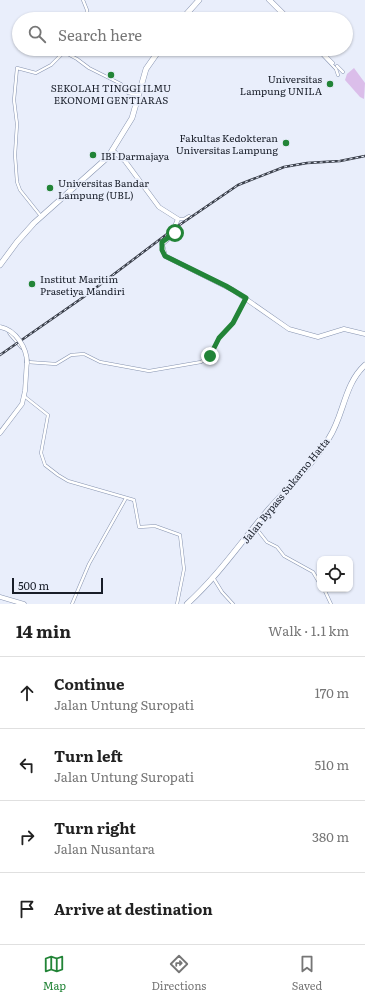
<!DOCTYPE html>
<html lang="en">
<head>
<meta charset="utf-8">
<style>
	body { margin:0; font-family:Literata,serif; background:#f2f2f2; color:#222 }
	.controls { position:absolute; right:12px; bottom:12px; display:grid; overflow:hidden; border-radius:8px; box-shadow:0 1px 3px #0004 }
	.controls button { width:36px; height:36px; display:grid; place-items:center; padding:0; border:0; border-bottom:1px solid #e0e0e0; background:#fff; color:#222; font:20px sans-serif }
	.scale { position:absolute; left:12px; bottom:10px; width:91px; box-sizing:border-box; padding-left:4px; border:2px solid #181d28; border-top:0; font-size:11px; line-height:14px; white-space:nowrap; color:#181d28; -webkit-text-stroke:3px #e9eefb; paint-order:stroke }
	.stop { position:absolute; width:12px; height:12px; margin:-9px; border:3px solid #228437; border-radius:50%; background:#fff }
	.stop.end { background:#228437; border-color:#fff; box-shadow:0 1px 4px #0008 }
	.list { margin:0; padding:0; list-style:none }
	h2 { display:flex; justify-content:space-between; align-items:center; height:52px; margin:0; padding:0 16px; font-size:17px }
	h2 small { font-size:13px; font-weight:400; color:#767676 }
	.list li { display:grid; grid-template-columns:26px 1fr auto; gap:12px; align-items:center; box-sizing:border-box; height:72px; padding:0 16px; border-top:1px solid #e0e0e0 }
	.list b { display:block; font-size:15px; white-space:nowrap }
	.list p { margin:0; font-size:13px; white-space:nowrap; color:#767676 }
	.list em { font-size:13px; font-style:normal; color:#767676 }
	.icon { flex:none; width:22px; height:22px; fill:none; stroke:currentColor; stroke-width:2; stroke-linecap:round; stroke-linejoin:round }
	.map { position:relative; flex:none; width:365px; height:604px; overflow:hidden }
	.search { position:absolute; background:#fff; box-shadow:0 1px 3px #0004; left:12px; right:12px; top:12px; height:44px; display:flex; align-items:center; gap:10px; box-sizing:border-box; padding:0 14px; border-radius:22px; color:#767676; font-size:15px }
	.sheet { height:340px; background:#fff }
	nav { display:flex; justify-content:space-around; align-items:center; box-sizing:border-box; height:56px; border-top:1px solid #e0e0e0; background:#fff; font-size:11px; color:#767676 }
	nav a { display:grid; justify-items:center; gap:2px }
	nav .on { color:#228437 }
	.map>svg:first-child { display:block }
</style>
</head>
<body>
<div class="map">
<svg width="365" height="604" viewBox="0 0 365 604">
	<rect width="100%" height="100%" fill="#e9eefb"/>
	<path fill="#dbbeea" d="M 354,68 L 365,83 L 364,99 L 360,97 L 345,80 L 347,74 Z"/>
	<g fill="none" stroke-linecap="round" stroke-linejoin="round">
		<g stroke="#8794b0" stroke-width="3.5">
			<g id="minor">
				<path d="M 83,0 L 87,10 L 86,19"/>
				<path d="M 268,0 L 287,19"/>
				<path d="M 271,0 L 290,19"/>
				<path d="M 317,49 L 336,69 L 338,75"/>
				<path d="M 319,49 L 333,63"/>
				<path d="M 71,55 L 73,49"/>
				<path d="M 337,66 L 343,72"/>
				<path d="M 40,215 L 20,190 L 17,182 L 15,155 L 17,124 L 14,100 L 17,68 L 36,73 L 51,65 L 64,52 L 77,59 L 89,68 L 121,84 L 128,93 L 137,95"/>
				<path d="M 178,219 L 184,219 L 189,216"/>
				<path d="M 27,362 L 56,364 L 71,355 L 84,354 L 100,362 L 149,371 L 201,362 L 210,356 L 219,338 L 233,323 L 246,299"/>
				<path d="M 24,396 L 48,415 L 41,453 L 45,465 L 58,475 L 68,481 L 134,500 L 139,527 L 155,526 L 180,535 L 184,569 L 177,604"/>
				<path d="M 256,528 L 267,542 L 277,547 L 284,556 L 313,572 L 320,584"/>
				<path d="M 214,579 L 222,592 L 233,604"/>
				<path d="M 324,589 L 331,604"/>
				<path d="M 72,604 L 89,564 L 126,498"/>
			</g>
		</g>
		<g stroke="#8794b0" stroke-width="5">
			<g id="major">
				<path d="M 112,150 L 125,161 L 159,207 L 178,219 L 175,226 L 176,232 L 162,244 L 165,256 L 233,290 L 289,329 L 318,337 L 344,329 L 365,334"/>
				<path d="M 10,333 L 22,347"/>
				<path d="M 0,433 L 22,404 L 25,391 L 27,360"/>
				<path d="M 0,597 L 24,604"/>
			</g>
		</g>
		<g stroke="#8794b0" stroke-width="6">
			<g id="highway">
				<path d="M 182,19 L 199,0"/>
				<path d="M 0,265 L 17,242 L 34,223 L 108,157 L 132,118 L 146,69 L 160,49"/>
				<path d="M 187,604 C 218,576 241,542 268,510 C 289,486 313,465 329,438 C 344,415 344,384 365,365"/>
			</g>
		</g>
		<use href="#minor" stroke="#fff" stroke-width="2.5"/>
		<use href="#major" stroke="#fff" stroke-width="4"/>
		<use href="#highway" stroke="#fff" stroke-width="5"/>
		<g stroke="#3b404b" stroke-width="2.5">
			<path id="rail" d="M 0,355 L 85,296 L 175,228 L 238,185 L 284,167 L 307,163 L 340,161 L 365,156"/>
		</g>
		<use href="#rail" stroke="#e9eefb" stroke-width="1" stroke-dasharray="3" stroke-linecap="butt"/>
		<g stroke="#8794b0" stroke-width="5" stroke-linecap="butt">
			<path id="major-bridge" d="M 0,327 C 16,330 27,348 27,363"/>
		</g>
		<use href="#major-bridge" stroke="#fff" stroke-width="4"/>
	</g>
	<g fill="none" stroke-linecap="round" stroke-linejoin="round">
		<path stroke="#228437" stroke-width="5" d="M 175,233 L 162,242 L 162,250 L 165,256 L 226,286 L 246,298 L 233,323 L 219,338 L 210,356"/>
	</g>
	<g fill="#228437" stroke="#e9eefb" stroke-width="1.5">
		<circle cx="111" cy="75" r="4"/>
		<circle cx="330" cy="84" r="4"/>
		<circle cx="286" cy="143" r="4"/>
		<circle cx="93" cy="155" r="4"/>
		<circle cx="50" cy="188" r="4"/>
		<circle cx="32" cy="284" r="4"/>
	</g>
	<g text-anchor="middle" dominant-baseline="central" stroke-width="3.5" stroke-linejoin="round" paint-order="stroke">
		<g font-size="10" fill="#181d28" stroke="#e9eefb" text-anchor="start">
			<text x="322" y="78" text-anchor="end">Universitas<tspan x="322" dy="12">Lampung UNILA</tspan></text>
			<text x="111" y="87" text-anchor="middle">SEKOLAH TINGGI ILMU<tspan x="111" dy="12">EKONOMI GENTIARAS</tspan></text>
			<text x="278" y="137" text-anchor="end">Fakultas Kedokteran<tspan x="278" dy="12">Universitas Lampung</tspan></text>
			<text x="101" y="155">IBI Darmajaya</text>
			<text x="58" y="182">Universitas Bandar<tspan x="58" dy="12">Lampung (UBL)</tspan></text>
			<text x="40" y="278">Institut Maritim<tspan x="40" dy="12">Prasetiya Mandiri</tspan></text>
		</g>
		<g font-size="10" fill="#181d28" stroke="#e9eefb">
			<text transform="translate(285 490) rotate(-51)">Jalan Bypass Sukarno Hatta</text>
		</g>
	</g>
</svg>
<div class="controls">
<button><svg class="icon" aria-label="locate" viewBox="0 0 24 24"><circle cx="12" cy="12" r="6"/><path d="M12 2v4M12 18v4M2 12h4M18 12h4"/></svg></button>
</div>
<div class="scale">500 m</div>
<div class="stop" style="left:175px;top:233px"></div>
<div class="stop end" style="left:210px;top:356px"></div>
<div class="search"><svg class="icon" aria-label="search" viewBox="0 0 24 24"><circle cx="10" cy="10" r="6"/><path d="M15 15l6 6"/></svg>Search here</div>
</div>
<section class="sheet">
<h2>14 min<small>Walk · 1.1 km</small></h2>
<ul class="list">
<li><svg class="icon" aria-label="ahead" viewBox="0 0 24 24"><path d="M12 20V5M6 11l6-6 6 6"/></svg><div><b>Continue</b><p>Jalan Untung Suropati</p></div><em>170 m</em></li>
<li><svg class="icon" aria-label="left" viewBox="0 0 24 24"><path d="M17 20v-9H6M10 6l-5 5 5 5"/></svg><div><b>Turn left</b><p>Jalan Untung Suropati</p></div><em>510 m</em></li>
<li><svg class="icon" aria-label="right" viewBox="0 0 24 24"><path d="M7 20v-9h11M14 6l5 5-5 5"/></svg><div><b>Turn right</b><p>Jalan Nusantara</p></div><em>380 m</em></li>
<li><svg class="icon" aria-label="arrive" viewBox="0 0 24 24"><path d="M6 21V4h12l-3 4 3 4H6"/></svg><div><b>Arrive at destination</b></div></li>
</ul>
</section>
<nav>
<a class="on"><svg class="icon" aria-label="map" viewBox="0 0 24 24"><path d="M3 6l6-2 6 2 6-2v14l-6 2-6-2-6 2zM9 4v14M15 6v14"/></svg>Map</a>
<a><svg class="icon" aria-label="directions" viewBox="0 0 24 24"><path d="M12 3l9 9-9 9-9-9zM9 14v-3h6M13 9l2 2-2 2"/></svg>Directions</a>
<a><svg class="icon" aria-label="saved" viewBox="0 0 24 24"><path d="M7 4h10v16l-5-4-5 4z"/></svg>Saved</a>
</nav>
</body>
</html>
